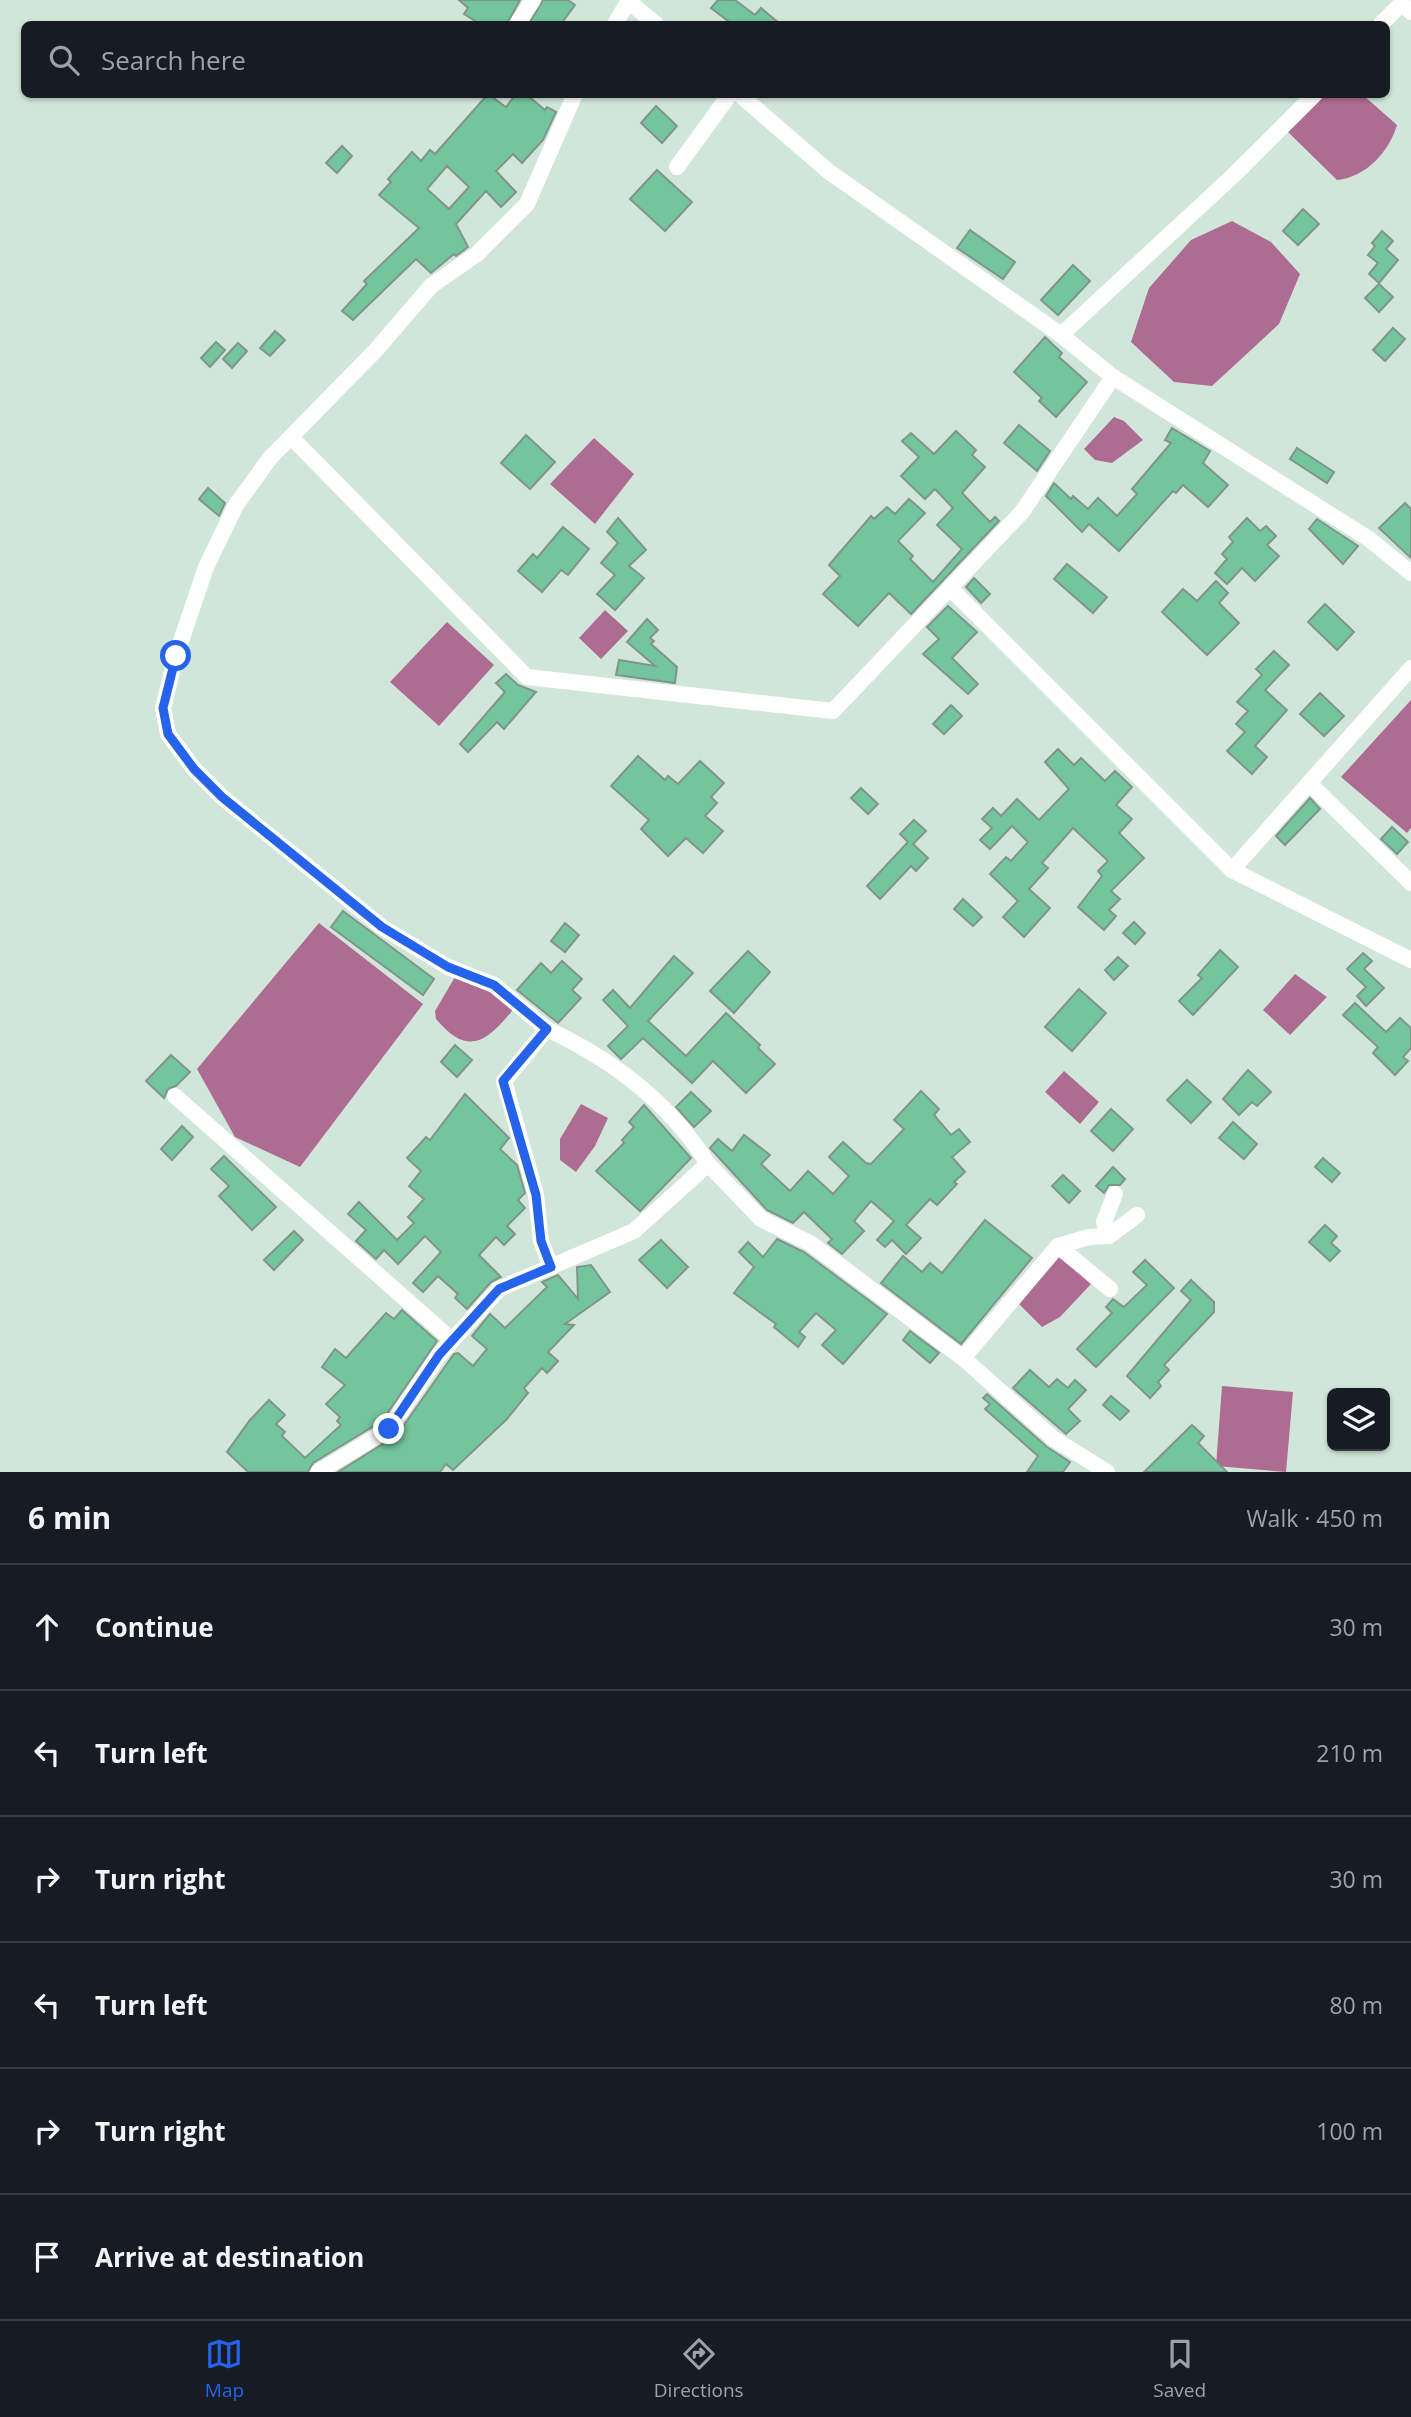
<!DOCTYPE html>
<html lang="en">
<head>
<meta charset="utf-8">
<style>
	body { margin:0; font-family:"Open Sans",sans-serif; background:#242831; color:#f1f3f6 }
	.controls { position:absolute; right:21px; bottom:21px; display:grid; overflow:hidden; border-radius:10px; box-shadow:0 2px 5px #0004 }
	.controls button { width:63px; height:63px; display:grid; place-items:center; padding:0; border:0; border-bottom:2px solid #363941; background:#171b24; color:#f1f3f6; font:35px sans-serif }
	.stop { position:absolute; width:21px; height:21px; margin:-16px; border:5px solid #2563eb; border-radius:50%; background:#fff }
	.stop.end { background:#2563eb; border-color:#fff; box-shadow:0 2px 7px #0008 }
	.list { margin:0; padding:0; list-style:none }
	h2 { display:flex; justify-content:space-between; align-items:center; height:91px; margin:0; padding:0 28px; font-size:30px }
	h2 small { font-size:23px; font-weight:400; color:#9ea1a6 }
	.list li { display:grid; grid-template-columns:46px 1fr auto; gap:21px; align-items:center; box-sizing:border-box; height:126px; padding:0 28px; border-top:2px solid #363941 }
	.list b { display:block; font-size:26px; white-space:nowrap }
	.list em { font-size:23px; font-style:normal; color:#9ea1a6 }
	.icon { flex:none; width:38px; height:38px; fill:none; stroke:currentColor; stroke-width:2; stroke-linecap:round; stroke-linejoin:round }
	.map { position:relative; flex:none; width:1411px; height:1472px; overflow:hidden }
	.search { position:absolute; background:#171b24; box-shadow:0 2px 5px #0004; left:21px; right:21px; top:21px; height:77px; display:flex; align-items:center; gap:18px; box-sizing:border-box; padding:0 24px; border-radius:10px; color:#9ea1a6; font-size:26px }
	.sheet { height:847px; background:#171b24 }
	nav { display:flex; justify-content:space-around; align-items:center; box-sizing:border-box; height:98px; border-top:2px solid #363941; background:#171b24; font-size:19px; color:#9ea1a6 }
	nav a { display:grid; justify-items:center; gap:4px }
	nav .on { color:#2563eb }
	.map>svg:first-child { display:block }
</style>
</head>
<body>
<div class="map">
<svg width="1411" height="1472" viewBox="0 0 1411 1472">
	<rect width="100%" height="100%" fill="#d1e6da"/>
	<g fill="#af6c92">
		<path d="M 1325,95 L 1363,95 L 1397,125 C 1389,152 1366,177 1337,180 L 1288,132 Z"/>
		<path d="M 1232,221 L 1271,242 L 1300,274 L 1279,324 L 1212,386 L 1174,382 L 1131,342 L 1149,288 L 1191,240 Z"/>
		<path d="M 1114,417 L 1124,421 L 1143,440 L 1112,463 L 1095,460 L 1084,449 Z"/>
		<path d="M 594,438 L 634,474 L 595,524 L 550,484 Z"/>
		<path d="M 605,610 L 628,631 L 601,659 L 579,638 Z"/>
		<path d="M 447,622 L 494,665 L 439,726 L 390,682 Z"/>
		<path d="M 1411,700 L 1411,828 L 1407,833 L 1341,777 Z"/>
		<path d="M 319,923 L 423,1004 L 300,1167 L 235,1137 L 197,1069 Z"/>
		<path d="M 1295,974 L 1327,997 L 1290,1035 L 1263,1010 Z"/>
		<path d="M 455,977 L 506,998 L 512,1011 C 486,1042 468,1057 436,1019 L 435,1011 Z"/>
		<path d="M 1064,1071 L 1099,1102 L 1080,1124 L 1045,1092 Z"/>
		<path d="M 581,1104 L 608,1118 L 595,1146 L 576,1172 L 560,1160 L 560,1139 Z"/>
		<path d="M 1058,1255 L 1091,1284 L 1060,1317 L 1042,1327 L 1018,1303 Z"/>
		<path d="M 1222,1386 L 1293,1392 L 1286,1472 L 1216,1466 Z"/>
	</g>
	<g fill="#73c59d" stroke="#81958a" stroke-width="2" fill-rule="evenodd">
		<path d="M 459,0 L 520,0 L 507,24 L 480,24 L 464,14 L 468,8 Z"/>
		<path d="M 543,0 L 568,0 L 575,5 L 561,24 L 529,24 Z"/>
		<path d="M 718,0 L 735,0 L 755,15 L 761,8 L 780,24 L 732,24 L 711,8 Z"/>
		<path d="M 488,94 L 506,107 L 516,94 L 526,94 L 545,110 L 547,107 L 556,112 L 543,140 L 522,163 L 513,154 L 496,171 L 516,192 L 501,207 L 486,191 L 456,224 L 468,247 L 456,256 L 454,254 L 431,273 L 416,259 L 353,320 L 342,311 L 367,284 L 364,281 L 419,228 L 379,195 L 391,182 L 388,179 L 412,152 L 421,161 L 430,150 L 435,154 ZM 447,166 L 469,187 L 449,209 L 427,189 Z"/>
		<path d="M 656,106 L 677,126 L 662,143 L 641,123 Z"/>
		<path d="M 342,146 L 352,156 L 337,173 L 326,163 Z"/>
		<path d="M 657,170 L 692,202 L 665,231 L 630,199 Z"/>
		<path d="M 1303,209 L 1319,224 L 1298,245 L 1283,231 Z"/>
		<path d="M 970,230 L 1015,262 L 1003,279 L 957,248 Z"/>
		<path d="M 1382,231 L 1393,241 L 1386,249 L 1398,260 L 1379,283 L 1369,274 L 1378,263 L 1368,255 L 1375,246 L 1372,243 Z"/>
		<path d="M 1073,265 L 1090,281 L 1058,315 L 1041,300 Z"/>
		<path d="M 1379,284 L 1393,297 L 1379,312 L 1365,298 Z"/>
		<path d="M 1393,328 L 1405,339 L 1385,361 L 1373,350 Z"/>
		<path d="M 275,331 L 285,340 L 270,356 L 260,348 Z"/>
		<path d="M 1045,337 L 1062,353 L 1059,357 L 1087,382 L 1056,417 L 1039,401 L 1042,398 L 1014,372 Z"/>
		<path d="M 216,342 L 225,350 L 210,367 L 201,358 Z"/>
		<path d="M 238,343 L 247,351 L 232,368 L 223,359 Z"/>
		<path d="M 1019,425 L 1050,451 L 1037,471 L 1004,443 Z"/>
		<path d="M 1172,428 L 1210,451 L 1203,463 L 1228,485 L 1208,507 L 1183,485 L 1176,493 L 1173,491 L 1119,551 L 1089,524 L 1082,532 L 1046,496 L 1054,483 L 1071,499 L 1073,496 L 1088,509 L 1098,498 L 1117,516 L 1137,494 L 1132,489 L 1171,443 L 1165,440 Z"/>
		<path d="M 956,431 L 976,450 L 972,455 L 985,467 L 962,493 L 990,522 L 995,517 L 999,521 L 911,614 L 889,593 L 858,626 L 823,594 L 840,576 L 829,565 L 871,516 L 874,519 L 887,507 L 895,514 L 909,499 L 925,513 L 898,541 L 913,556 L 910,559 L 933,582 L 962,549 L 937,525 L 953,508 L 935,489 L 925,499 L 901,476 L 919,457 L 902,441 L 911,433 L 934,454 Z"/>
		<path d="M 526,435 L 555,462 L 530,489 L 501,463 Z"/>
		<path d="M 1297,448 L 1334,472 L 1327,483 L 1290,459 Z"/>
		<path d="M 208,488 L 225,503 L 219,516 L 199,499 Z"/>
		<path d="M 1405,503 L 1411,509 L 1411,558 L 1379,528 Z"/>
		<path d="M 618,518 L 646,550 L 629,566 L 644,578 L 615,610 L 597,594 L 615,575 L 601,563 L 618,543 L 607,532 Z"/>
		<path d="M 1247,518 L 1260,531 L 1266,526 L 1276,536 L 1267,545 L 1279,556 L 1255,581 L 1242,568 L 1227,584 L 1215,573 L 1227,559 L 1222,554 L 1233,542 L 1229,537 Z"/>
		<path d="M 1317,519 L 1358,546 L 1343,564 L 1309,529 Z"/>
		<path d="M 563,527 L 589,549 L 568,575 L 561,570 L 542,592 L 518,571 L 533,554 L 537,558 Z"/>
		<path d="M 1067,564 L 1107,597 L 1093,613 L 1054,579 Z"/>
		<path d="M 974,578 L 990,594 L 981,603 L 966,587 Z"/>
		<path d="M 1216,581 L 1228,593 L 1219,603 L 1239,623 L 1207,655 L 1162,612 L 1183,589 L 1197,601 Z"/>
		<path d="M 1325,604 L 1354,632 L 1337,650 L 1308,622 Z"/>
		<path d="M 948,606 L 977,632 L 952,658 L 978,684 L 968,694 L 923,654 L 939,639 L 927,627 Z"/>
		<path d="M 647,619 L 658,630 L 650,638 L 654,641 L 651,644 L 677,667 L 675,683 L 616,675 L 619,660 L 655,666 L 627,642 Z"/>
		<path d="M 1274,651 L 1289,665 L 1265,690 L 1287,710 L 1255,746 L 1267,757 L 1252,774 L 1227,751 L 1245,732 L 1236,724 L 1248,711 L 1237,702 L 1262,675 L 1256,669 Z"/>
		<path d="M 506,674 L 518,685 L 536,692 L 504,729 L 497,722 L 468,752 L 460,744 L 505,692 L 496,683 Z"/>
		<path d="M 1320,693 L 1344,716 L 1324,736 L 1300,714 Z"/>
		<path d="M 951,705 L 962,716 L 944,734 L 933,724 Z"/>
		<path d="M 1058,749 L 1074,765 L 1081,758 L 1105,781 L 1115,771 L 1132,787 L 1116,805 L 1132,819 L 1119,833 L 1144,858 L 1111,891 L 1120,899 L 1109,910 L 1116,916 L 1104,930 L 1078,907 L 1102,876 L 1098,871 L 1108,861 L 1073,828 L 1042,863 L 1048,868 L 1029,889 L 1050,908 L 1024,937 L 1003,917 L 1018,901 L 990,874 L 1006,857 L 1011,861 L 1028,842 L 1012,826 L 990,849 L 980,840 L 992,828 L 982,819 L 993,808 L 1001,816 L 1017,799 L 1039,820 L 1069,789 L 1045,762 Z"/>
		<path d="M 638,756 L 665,780 L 668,776 L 678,784 L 700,761 L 724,783 L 711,797 L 717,803 L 705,816 L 723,831 L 703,853 L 686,838 L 668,856 L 641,829 L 649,820 L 611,786 Z"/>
		<path d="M 861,788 L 878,804 L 868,814 L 851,798 Z"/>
		<path d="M 1310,798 L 1320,809 L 1285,845 L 1276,836 Z"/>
		<path d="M 914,820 L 926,831 L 913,844 L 928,858 L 916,871 L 911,866 L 880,899 L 867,886 L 908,842 L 900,834 Z"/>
		<path d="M 1392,827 L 1408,842 L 1397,854 L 1381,839 Z"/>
		<path d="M 963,899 L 982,917 L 973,926 L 954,909 Z"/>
		<path d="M 343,911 L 434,979 L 423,995 L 331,927 Z"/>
		<path d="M 1134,922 L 1145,933 L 1135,944 L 1123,933 Z"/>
		<path d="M 565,923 L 579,935 L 565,952 L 551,941 Z"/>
		<path d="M 1220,950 L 1238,967 L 1193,1015 L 1179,1001 L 1202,978 L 1198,975 Z"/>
		<path d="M 748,951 L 770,972 L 734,1013 L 710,991 Z"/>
		<path d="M 1363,953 L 1372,961 L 1364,969 L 1384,988 L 1366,1006 L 1357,996 L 1366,987 L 1347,969 Z"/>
		<path d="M 674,956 L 693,973 L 648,1021 L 686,1056 L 726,1013 L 760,1045 L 758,1048 L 775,1064 L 746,1093 L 713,1061 L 692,1083 L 643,1038 L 621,1059 L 608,1046 L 628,1026 L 603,1000 L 613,990 L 630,1008 Z"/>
		<path d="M 1118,957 L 1128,966 L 1114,980 L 1105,970 Z"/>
		<path d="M 562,961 L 582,979 L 572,990 L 581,998 L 558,1023 L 517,990 L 541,963 L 551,973 Z"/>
		<path d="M 1079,989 L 1106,1013 L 1072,1051 L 1045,1027 Z"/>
		<path d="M 1355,1003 L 1386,1032 L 1400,1018 L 1411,1028 L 1411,1048 L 1403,1057 L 1408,1061 L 1395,1075 L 1373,1053 L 1378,1047 L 1343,1015 Z"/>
		<path d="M 455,1045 L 472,1060 L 457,1077 L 441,1062 Z"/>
		<path d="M 171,1055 L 190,1072 L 176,1086 L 168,1089 L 164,1098 L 146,1081 Z"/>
		<path d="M 1248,1070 L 1271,1092 L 1257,1106 L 1252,1102 L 1239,1115 L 1223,1099 Z"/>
		<path d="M 1187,1080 L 1211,1102 L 1191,1123 L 1167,1100 Z"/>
		<path d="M 921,1091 L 939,1109 L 934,1115 L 951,1135 L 959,1129 L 970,1142 L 952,1157 L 965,1172 L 954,1182 L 957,1184 L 937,1205 L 930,1199 L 906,1225 L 921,1238 L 906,1254 L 892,1240 L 885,1247 L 877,1240 L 894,1221 L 871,1201 L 854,1221 L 864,1231 L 842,1254 L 828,1243 L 832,1239 L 804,1212 L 793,1223 L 767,1210 L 710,1148 L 718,1139 L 732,1151 L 744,1135 L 770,1155 L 761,1164 L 790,1191 L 808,1171 L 833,1194 L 849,1176 L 829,1157 L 843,1142 L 866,1163 L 871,1164 L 904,1129 L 894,1120 Z"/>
		<path d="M 691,1092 L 711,1111 L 694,1127 L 676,1107 Z"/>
		<path d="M 465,1094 L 509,1138 L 500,1149 L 517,1165 L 525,1193 L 518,1200 L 525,1208 L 507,1226 L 515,1234 L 504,1245 L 496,1237 L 479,1255 L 501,1277 L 491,1282 L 467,1309 L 455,1298 L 458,1294 L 438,1276 L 423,1292 L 413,1283 L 441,1252 L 425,1236 L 398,1264 L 384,1250 L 376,1259 L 356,1241 L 366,1230 L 348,1214 L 359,1202 L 397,1240 L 414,1223 L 408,1217 L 424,1199 L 409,1186 L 421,1171 L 407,1158 L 426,1137 L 430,1140 Z"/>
		<path d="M 644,1105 L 691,1158 L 640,1211 L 596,1171 L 624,1143 L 622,1140 L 634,1127 L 629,1122 Z"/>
		<path d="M 1111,1109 L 1133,1129 L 1113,1151 L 1091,1131 Z"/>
		<path d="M 1233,1122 L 1257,1144 L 1244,1159 L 1219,1138 Z"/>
		<path d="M 182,1126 L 193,1137 L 172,1160 L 161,1149 Z"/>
		<path d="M 224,1156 L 276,1207 L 252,1230 L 219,1196 L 229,1186 L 211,1169 Z"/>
		<path d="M 1323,1158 L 1340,1173 L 1332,1182 L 1315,1167 Z"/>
		<path d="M 1113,1167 L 1125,1179 L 1120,1185 L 1109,1185 L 1104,1193 L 1096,1186 Z"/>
		<path d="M 1063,1175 L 1080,1191 L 1069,1203 L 1052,1186 Z"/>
		<path d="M 985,1220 L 1032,1258 L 961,1344 L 881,1283 L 903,1256 L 922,1272 L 930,1263 L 942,1273 Z"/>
		<path d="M 1325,1225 L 1337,1236 L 1331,1243 L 1340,1251 L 1330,1261 L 1309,1242 Z"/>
		<path d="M 294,1231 L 303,1240 L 274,1270 L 264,1260 Z"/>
		<path d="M 777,1239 L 804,1252 L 887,1314 L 843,1364 L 822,1345 L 836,1330 L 816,1313 L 799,1332 L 805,1337 L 798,1347 L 774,1327 L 776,1324 L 734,1293 L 754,1267 L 739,1252 L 748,1242 L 763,1257 Z"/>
		<path d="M 661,1240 L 688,1267 L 667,1288 L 639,1260 Z"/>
		<path d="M 1145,1260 L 1174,1288 L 1096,1367 L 1077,1349 L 1112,1313 L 1106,1307 L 1113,1299 L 1124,1307 L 1147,1285 L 1133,1272 Z"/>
		<path d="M 591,1265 L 610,1292 L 565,1324 L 574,1325 L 548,1352 L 558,1361 L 547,1373 L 542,1368 L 524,1388 L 528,1393 L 507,1419 L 453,1470 L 446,1464 L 440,1472 L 338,1472 L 397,1435 L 454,1354 L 458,1353 L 473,1366 L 487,1349 L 472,1336 L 490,1314 L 505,1328 L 547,1287 L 542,1282 L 558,1275 L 578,1299 L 577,1267 Z"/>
		<path d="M 1191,1280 L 1214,1302 L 1214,1312 L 1164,1365 L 1169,1370 L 1158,1382 L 1161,1386 L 1150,1398 L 1127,1376 L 1191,1300 L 1181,1291 Z"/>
		<path d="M 402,1310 L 437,1341 L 382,1421 L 313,1463 L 308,1472 L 248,1472 L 227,1452 L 250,1420 L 269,1400 L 285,1415 L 276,1424 L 285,1432 L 282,1436 L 305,1458 L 341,1425 L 337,1421 L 340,1417 L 326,1404 L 345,1385 L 322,1367 L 335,1349 L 346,1358 L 386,1313 L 394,1319 Z"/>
		<path d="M 910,1331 L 939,1353 L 930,1363 L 903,1340 Z"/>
		<path d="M 1030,1370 L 1049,1387 L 1057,1379 L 1068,1388 L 1075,1380 L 1086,1390 L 1068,1409 L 1080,1421 L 1066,1434 L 1013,1388 Z"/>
		<path d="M 987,1394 L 1047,1447 L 1070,1462 L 1063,1472 L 1027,1472 L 1038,1456 L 985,1409 L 990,1404 L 983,1398 Z"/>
		<path d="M 1111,1396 L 1129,1411 L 1120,1420 L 1103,1405 Z"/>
		<path d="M 1192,1425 L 1204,1436 L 1198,1443 L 1227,1472 L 1144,1472 Z"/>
	</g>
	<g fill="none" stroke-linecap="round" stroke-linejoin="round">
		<g stroke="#fff" stroke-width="16">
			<path d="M 628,1 L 656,24"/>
			<path d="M 517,24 L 533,0"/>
			<path d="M 615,24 L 629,0"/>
			<path d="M 1381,24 L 1402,3 L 1411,12"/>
			<path d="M 677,167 L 730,94"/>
			<path d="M 1061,335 L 1236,173 L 1315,94"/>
			<path d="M 1113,377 L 1369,539 L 1411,573"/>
			<path d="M 291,437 L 527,677 L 833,711 L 1022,512 L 1113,377 L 1061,335 L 828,171 L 739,94"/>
			<path d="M 950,588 L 1232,870 L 1411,960"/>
			<path d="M 1309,783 L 1411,883"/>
			<path d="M 1232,870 L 1411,668"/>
			<path d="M 547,1029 C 611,1059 670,1103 708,1164"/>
			<path d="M 175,1096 L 452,1340"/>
			<path d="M 1109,1236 L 1104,1222 L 1115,1194"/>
			<path d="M 1058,1246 L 1089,1237 L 1109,1236 L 1137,1215"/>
			<path d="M 551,1267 L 541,1241 L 536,1195 L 504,1081 L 547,1029 L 494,985 L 448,967 L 382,927 L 222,797 L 194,769 L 168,734 L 163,708 L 176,656 L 206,567 L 236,505 L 270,458 L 376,350 L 431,286 L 477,254 L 527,204 L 575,94"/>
			<path d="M 963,1358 L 1054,1439 L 1107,1472"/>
			<path d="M 318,1472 L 389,1429 L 439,1355 L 499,1289 L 634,1231 L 708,1164 L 761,1219 L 810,1243 L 963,1358 L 1058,1246 L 1110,1289"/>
		</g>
	</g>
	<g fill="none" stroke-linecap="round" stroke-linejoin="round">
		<path stroke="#2563eb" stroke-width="9" d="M 176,656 L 163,708 L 168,734 L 194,769 L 222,797 L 382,927 L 448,967 L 494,985 L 547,1029 L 503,1081 L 536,1195 L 541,1241 L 551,1267 L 499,1289 L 439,1355 L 389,1429"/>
	</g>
</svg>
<div class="controls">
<button><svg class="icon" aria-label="layers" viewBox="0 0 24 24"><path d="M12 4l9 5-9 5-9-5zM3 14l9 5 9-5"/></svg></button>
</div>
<div class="stop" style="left:176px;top:656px"></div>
<div class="stop end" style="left:389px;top:1429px"></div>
<div class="search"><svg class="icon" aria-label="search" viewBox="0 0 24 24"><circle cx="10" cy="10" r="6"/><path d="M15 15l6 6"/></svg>Search here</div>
</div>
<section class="sheet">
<h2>6 min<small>Walk · 450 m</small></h2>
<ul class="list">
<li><svg class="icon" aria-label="ahead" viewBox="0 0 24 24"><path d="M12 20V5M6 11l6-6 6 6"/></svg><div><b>Continue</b></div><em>30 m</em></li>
<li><svg class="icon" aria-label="left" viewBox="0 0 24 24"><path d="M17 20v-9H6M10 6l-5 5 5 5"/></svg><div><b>Turn left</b></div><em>210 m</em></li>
<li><svg class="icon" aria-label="right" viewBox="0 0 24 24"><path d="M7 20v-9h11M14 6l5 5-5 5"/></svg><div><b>Turn right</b></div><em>30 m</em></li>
<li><svg class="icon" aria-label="left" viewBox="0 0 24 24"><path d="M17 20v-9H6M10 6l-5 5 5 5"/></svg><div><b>Turn left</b></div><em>80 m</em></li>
<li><svg class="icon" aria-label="right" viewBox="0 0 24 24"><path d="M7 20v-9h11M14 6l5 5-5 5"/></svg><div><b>Turn right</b></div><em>100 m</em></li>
<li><svg class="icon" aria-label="arrive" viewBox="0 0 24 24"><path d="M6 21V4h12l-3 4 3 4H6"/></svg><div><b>Arrive at destination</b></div></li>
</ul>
</section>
<nav>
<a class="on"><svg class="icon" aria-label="map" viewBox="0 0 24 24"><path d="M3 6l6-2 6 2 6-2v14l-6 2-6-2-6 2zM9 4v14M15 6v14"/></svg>Map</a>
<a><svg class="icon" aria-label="directions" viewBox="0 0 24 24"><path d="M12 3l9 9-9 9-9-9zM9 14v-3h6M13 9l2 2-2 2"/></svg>Directions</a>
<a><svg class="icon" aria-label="saved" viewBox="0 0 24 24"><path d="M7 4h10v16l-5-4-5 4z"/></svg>Saved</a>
</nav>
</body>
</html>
